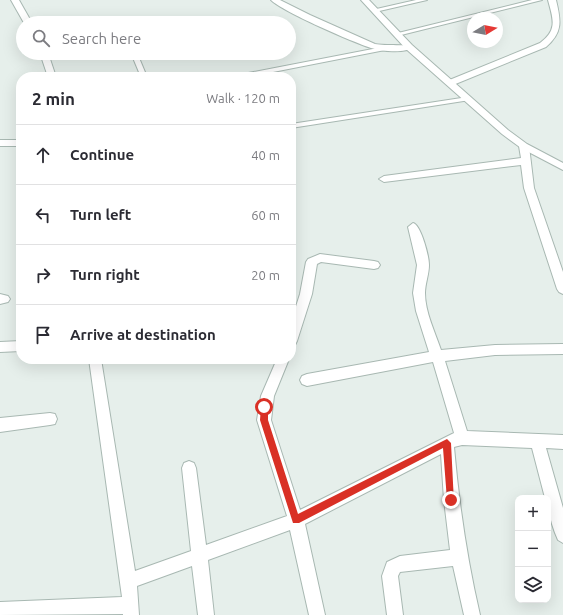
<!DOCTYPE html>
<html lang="en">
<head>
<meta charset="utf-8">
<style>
	body { margin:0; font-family:Ubuntu,sans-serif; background:#f2f2f3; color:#2b2b33 }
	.controls { position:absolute; right:12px; bottom:12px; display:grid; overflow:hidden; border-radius:8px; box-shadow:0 4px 16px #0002 }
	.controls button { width:36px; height:36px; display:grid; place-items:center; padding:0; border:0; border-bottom:1px solid #e1e1e2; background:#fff; color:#2b2b33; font:20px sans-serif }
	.compass { position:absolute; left:467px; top:12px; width:36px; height:36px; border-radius:50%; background:#fff; box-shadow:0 4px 16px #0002; rotate:80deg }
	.stop { position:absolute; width:12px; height:12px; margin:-9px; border:3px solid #d93025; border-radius:50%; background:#fff }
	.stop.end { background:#d93025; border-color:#fff; box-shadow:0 1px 4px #0008 }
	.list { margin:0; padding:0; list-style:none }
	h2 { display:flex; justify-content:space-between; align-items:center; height:52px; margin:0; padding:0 16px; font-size:17px }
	h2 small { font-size:13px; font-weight:400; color:#7c7c81 }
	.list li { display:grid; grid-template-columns:26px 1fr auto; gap:12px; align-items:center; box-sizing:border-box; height:60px; padding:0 16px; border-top:1px solid #e1e1e2 }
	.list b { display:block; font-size:15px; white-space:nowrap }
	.list em { font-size:13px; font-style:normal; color:#7c7c81 }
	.icon { flex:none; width:22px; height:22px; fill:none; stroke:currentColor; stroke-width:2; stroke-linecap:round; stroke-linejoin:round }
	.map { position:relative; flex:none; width:563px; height:615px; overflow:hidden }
	.search { position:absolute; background:#fff; box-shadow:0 4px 16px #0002; left:16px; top:16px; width:280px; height:44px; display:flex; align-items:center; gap:10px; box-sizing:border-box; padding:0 14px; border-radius:22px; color:#7c7c81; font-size:15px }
	.panel { position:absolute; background:#fff; box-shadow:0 4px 16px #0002; left:16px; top:72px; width:280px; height:292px; border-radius:16px }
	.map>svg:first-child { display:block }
</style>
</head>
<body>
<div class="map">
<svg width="563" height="615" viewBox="0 0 563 615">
	<rect width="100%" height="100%" fill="#e6efeb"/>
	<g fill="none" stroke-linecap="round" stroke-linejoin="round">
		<g stroke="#a8b8b2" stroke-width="2">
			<g id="service">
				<path d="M 416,0 L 427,0 L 375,12 L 372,10 Z"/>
				<path d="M 532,0 L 542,0 L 397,36 L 394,34 Z"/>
				<path d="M 383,47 L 385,48 L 385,50 L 248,77 L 235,77 L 238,75 Z"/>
				<path d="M 131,53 L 137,53 L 147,77 L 141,77 Z"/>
				<path d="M 468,97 L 471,99 L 470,100 L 291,128 L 291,124 Z"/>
			</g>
		</g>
		<g stroke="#a8b8b2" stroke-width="2">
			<g id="minor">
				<path d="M 11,0 L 19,0 L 32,23 L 24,23 Z"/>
				<path d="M 271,0 L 280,0 L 310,15 L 375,44 C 385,46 409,44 413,47 C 405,54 381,51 371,48 C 353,42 283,12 271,0 Z"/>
				<path d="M 548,0 L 556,0 C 561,21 563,32 546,47 L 453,85 L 447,85 L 447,81 L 540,43 C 558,30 553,19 548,0 Z"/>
				<path d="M 40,53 L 48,53 L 56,77 L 48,77 Z"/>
				<rect x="0" y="140" width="21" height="6"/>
				<path d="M 524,143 L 529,146 L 534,188 L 563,272 L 563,294 L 559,292 L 557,289 L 524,188 L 521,165 L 384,182 L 379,179 L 384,176 L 521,158 L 519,146 Z"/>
				<path d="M 413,223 C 421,225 429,256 429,265 C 429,274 425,284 425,293 C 425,312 435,332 441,350 L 495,345 L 563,344 L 563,354 L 495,355 L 445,361 L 467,431 L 563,435 L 563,449 L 546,448 L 563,508 L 563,543 L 558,540 C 552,527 548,512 548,498 L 545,498 L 532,448 L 462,445 L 454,447 C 459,504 467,559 480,615 L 464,615 L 453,566 L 400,572 L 398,576 L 403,615 L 387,615 L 382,576 L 387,562 L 400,556 L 450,550 L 444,500 L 441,454 L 305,524 L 325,615 L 309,615 L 290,530 L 208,560 L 214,615 L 198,615 L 192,566 L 137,586 L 139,615 L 123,615 L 123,614 L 0,615 L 0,602 L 122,597 L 89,359 L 101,359 L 135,571 L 191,551 L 182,468 L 184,463 L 189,461 L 194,463 L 196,468 L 206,545 L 287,516 L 257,420 L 261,396 L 277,359 L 289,359 L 274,396 L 271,420 L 300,510 L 454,433 L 433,362 L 307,386 L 302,384 L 300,380 L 302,376 L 307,374 L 429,352 L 416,311 L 413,293 L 417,265 L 408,227 Z"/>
				<path d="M 320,254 L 374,261 L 378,262 L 380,265 L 378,268 L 374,269 L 321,262 L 317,264 L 312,294 L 297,341 L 295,345 L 291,346 L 291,322 L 300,294 L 306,262 L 308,259 Z"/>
				<path d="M 0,294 L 8,296 L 10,299 L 8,302 L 0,304 Z"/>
				<path d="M 21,341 L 21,351 L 0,352 L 0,342 Z"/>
				<path d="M 50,413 L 55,414 L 57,419 L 55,424 L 50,425 L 0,432 L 0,418 Z"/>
			</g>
		</g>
		<g stroke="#a8b8b2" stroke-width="2">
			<path id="tertiary" d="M 361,0 L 369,0 L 412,45 L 508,130 L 527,144 L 563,163 L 563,170 L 521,148 L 502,134 L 406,49 Z"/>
		</g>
		<use href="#service" fill="#fff" fill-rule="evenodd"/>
		<use href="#minor" fill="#fff" fill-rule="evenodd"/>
		<use href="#tertiary" fill="#fff" fill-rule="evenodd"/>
	</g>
	<path fill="#d93025" d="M 264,404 L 268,407 L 268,420 L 298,514 L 447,439 L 451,443 L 454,503 L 451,505 L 447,500 L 443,448 L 299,523 L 293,523 L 260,420 L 261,407 Z"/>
</svg>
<div class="controls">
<button>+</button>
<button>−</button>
<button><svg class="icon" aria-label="layers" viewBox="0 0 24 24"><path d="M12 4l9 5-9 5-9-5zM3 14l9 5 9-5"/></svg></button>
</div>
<svg class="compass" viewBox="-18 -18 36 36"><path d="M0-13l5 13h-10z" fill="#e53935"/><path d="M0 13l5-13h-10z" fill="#7c7c81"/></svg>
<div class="stop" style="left:264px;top:407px"></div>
<div class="stop end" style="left:451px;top:500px"></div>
<div class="search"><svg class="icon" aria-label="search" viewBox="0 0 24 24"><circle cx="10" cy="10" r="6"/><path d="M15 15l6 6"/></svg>Search here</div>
<section class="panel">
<h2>2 min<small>Walk · 120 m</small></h2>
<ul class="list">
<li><svg class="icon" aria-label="ahead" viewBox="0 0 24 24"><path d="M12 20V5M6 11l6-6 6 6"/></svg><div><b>Continue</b></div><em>40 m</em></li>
<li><svg class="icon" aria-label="left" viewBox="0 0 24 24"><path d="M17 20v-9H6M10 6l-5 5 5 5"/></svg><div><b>Turn left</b></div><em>60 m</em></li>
<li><svg class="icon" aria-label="right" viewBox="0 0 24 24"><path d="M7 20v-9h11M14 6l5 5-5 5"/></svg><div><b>Turn right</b></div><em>20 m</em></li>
<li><svg class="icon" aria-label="arrive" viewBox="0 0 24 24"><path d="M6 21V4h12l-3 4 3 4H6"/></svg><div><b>Arrive at destination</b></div></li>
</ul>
</section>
</div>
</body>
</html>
